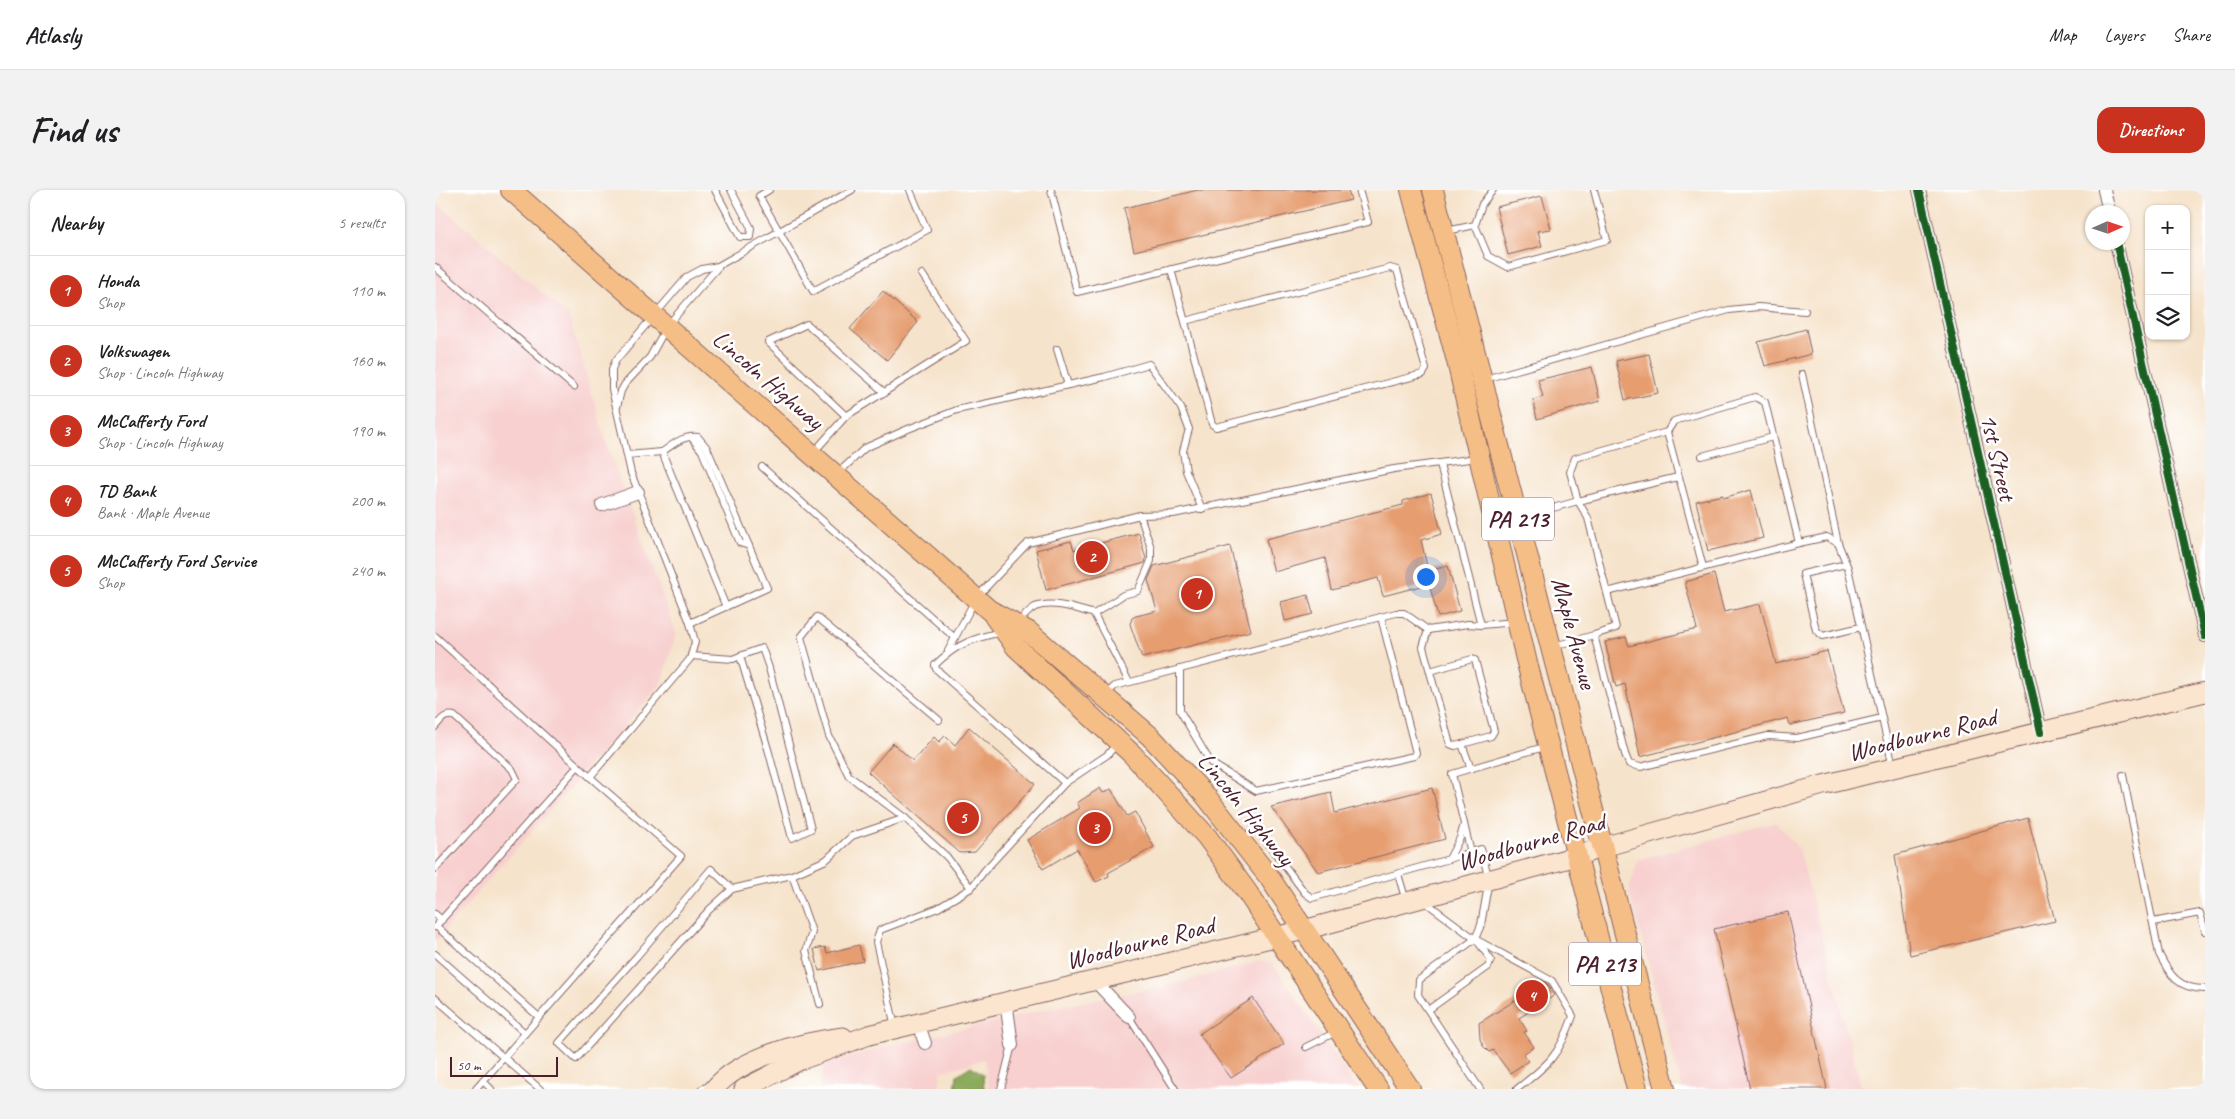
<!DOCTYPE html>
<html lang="en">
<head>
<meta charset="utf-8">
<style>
	body { margin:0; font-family:Caveat,sans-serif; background:#f2f2f2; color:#202124 }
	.controls { position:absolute; right:15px; top:15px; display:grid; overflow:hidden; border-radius:10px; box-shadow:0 1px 4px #0004 }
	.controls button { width:45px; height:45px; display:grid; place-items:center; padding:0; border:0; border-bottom:1px solid #e0e0e0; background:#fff; color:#202124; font:25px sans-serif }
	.compass { position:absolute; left:1650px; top:15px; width:45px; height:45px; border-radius:50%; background:#fff; box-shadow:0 1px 4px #0004; rotate:87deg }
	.scale { position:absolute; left:15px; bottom:12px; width:108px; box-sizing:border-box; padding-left:5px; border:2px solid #4a1f2b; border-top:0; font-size:14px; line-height:18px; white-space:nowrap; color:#4a1f2b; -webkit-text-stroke:4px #fff; paint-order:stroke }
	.you { position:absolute; left:990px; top:386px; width:18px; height:18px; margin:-12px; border:4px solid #fff; border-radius:50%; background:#1a73e8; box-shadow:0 0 0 8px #1a73e833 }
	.badge { display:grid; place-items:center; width:32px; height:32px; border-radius:50%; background:#c8321e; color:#fff; font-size:16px; font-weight:700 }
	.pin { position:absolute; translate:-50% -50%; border:2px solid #fff; box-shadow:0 1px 5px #0006 }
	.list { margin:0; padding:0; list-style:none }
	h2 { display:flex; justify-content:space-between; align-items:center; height:65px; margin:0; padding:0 20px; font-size:21px }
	h2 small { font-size:16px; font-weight:400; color:#757577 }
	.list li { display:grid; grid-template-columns:32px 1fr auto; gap:15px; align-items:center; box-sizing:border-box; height:70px; padding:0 20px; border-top:1px solid #e0e0e0 }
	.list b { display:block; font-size:19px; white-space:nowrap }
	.list p { margin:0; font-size:16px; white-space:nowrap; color:#757577 }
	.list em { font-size:16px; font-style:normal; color:#757577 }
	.icon { flex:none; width:28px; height:28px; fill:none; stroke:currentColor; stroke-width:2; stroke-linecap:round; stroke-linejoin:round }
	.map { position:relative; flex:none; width:1770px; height:899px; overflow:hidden; border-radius:15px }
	header { display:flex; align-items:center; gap:30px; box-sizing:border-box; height:70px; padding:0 25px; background:#fff; border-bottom:1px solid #e0e0e0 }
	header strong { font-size:24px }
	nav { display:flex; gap:28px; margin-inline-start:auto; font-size:18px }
	.intro { display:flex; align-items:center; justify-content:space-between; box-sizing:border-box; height:120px; padding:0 30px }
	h1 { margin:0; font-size:35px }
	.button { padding:12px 22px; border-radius:15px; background:#c8321e; color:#fff; font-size:18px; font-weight:700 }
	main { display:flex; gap:30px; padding:0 30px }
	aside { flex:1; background:#fff; border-radius:15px; box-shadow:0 1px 4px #0004 }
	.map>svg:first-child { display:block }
</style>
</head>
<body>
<header>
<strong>Atlasly</strong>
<nav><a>Map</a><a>Layers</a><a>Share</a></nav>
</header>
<div class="intro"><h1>Find us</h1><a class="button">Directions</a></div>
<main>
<aside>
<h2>Nearby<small>5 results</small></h2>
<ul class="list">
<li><span class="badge">1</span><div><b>Honda</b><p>Shop</p></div><em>110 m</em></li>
<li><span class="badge">2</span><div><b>Volkswagen</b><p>Shop · Lincoln Highway</p></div><em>160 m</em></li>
<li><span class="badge">3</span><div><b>McCafferty Ford</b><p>Shop · Lincoln Highway</p></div><em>190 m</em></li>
<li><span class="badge">4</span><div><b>TD Bank</b><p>Bank · Maple Avenue</p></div><em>200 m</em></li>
<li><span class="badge">5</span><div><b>McCafferty Ford Service</b><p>Shop</p></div><em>240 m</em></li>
</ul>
</aside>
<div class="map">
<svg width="1770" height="899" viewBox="0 0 1770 899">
	<rect width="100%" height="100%" fill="#fff"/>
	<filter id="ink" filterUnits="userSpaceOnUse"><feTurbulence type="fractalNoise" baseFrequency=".02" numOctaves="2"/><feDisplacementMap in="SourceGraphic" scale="10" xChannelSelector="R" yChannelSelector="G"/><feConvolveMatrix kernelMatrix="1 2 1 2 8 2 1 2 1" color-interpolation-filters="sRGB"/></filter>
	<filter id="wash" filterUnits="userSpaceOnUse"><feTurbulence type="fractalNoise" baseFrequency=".0096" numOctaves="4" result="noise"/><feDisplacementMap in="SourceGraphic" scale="20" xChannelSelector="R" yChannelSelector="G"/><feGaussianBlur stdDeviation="1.12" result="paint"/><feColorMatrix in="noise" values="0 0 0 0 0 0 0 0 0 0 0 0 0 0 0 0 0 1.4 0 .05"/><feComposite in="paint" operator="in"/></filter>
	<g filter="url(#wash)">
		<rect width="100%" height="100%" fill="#f6e3cb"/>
		<g fill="#f7d0cf">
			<path d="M 0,11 L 134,126 L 171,252 L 241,443 L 226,494 L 0,751 Z"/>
			<path d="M 1341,632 L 1364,659 L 1427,899 L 1247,899 L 1194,700 L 1203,670 Z"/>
			<path d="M 826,771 L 838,774 L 923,899 L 554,899 L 549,869 L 506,882 L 504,899 L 384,899 L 390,874 L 451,857 L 613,819 L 740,794 Z"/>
		</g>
		<path fill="#8baa5c" stroke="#6a6444" d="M 536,876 L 548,884 L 549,899 L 520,899 L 522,885 Z"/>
		<g id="blocks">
			<g fill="#e69d6f">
				<path d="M 763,0 L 913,0 L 916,10 L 699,61 L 689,18 Z"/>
				<path d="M 1107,6 L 1116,39 L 1103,41 L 1107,56 L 1073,65 L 1061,17 Z"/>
				<path d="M 448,101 L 483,132 L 452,170 L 415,139 Z"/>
				<path d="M 1371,139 L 1376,164 L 1330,176 L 1323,152 Z"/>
				<path d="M 1214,164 L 1223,203 L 1190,210 L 1181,171 Z"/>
				<path d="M 1157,177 L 1165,211 L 1102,229 L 1098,210 L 1108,207 L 1103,190 Z"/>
				<path d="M 1316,300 L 1328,348 L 1273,361 L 1261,311 L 1288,305 L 1288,308 Z"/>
				<path d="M 996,303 L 1007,344 L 986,350 L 993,381 L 1013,376 L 1025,421 L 1003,427 L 994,394 L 948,406 L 943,388 L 897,400 L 890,368 L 839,382 L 831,349 L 968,315 L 968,311 Z"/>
				<path d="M 704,343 L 711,369 L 710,373 L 611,400 L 601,360 L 636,351 L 639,360 Z"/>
				<path d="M 795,356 L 816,441 L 707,468 L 695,434 L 697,428 L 701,426 L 722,421 L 713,390 L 719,376 Z"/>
				<path d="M 1279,384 L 1289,422 L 1325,414 L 1341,474 L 1392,461 L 1409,523 L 1355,535 L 1353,528 L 1205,567 L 1190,494 L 1181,497 L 1170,452 L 1191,447 L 1194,456 L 1262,439 L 1250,392 Z"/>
				<path d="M 873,405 L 878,424 L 850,431 L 846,412 Z"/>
				<path d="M 534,537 L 600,594 L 540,662 L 525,663 L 433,582 L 458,553 L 478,571 L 499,547 L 504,552 L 510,546 L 520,555 Z"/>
				<path d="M 665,598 L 668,603 L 676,599 L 692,626 L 700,622 L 719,657 L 673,683 L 674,686 L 661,692 L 642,659 L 608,679 L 592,650 L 645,618 L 642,613 Z"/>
				<path d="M 997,598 L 1010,649 L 883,682 L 836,617 L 896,602 L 900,623 Z"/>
				<path d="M 1593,628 L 1620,731 L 1475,765 L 1460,665 Z"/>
				<path d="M 1353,722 L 1392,899 L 1315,899 L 1279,739 Z"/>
				<path d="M 424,755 L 428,771 L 384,781 L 379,759 L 390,757 L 392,763 Z"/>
				<path d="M 1106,791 L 1113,795 L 1120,805 L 1084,828 L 1092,841 L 1089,842 L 1099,857 L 1088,864 L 1093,871 L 1075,883 L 1058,860 L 1054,862 L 1048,856 L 1045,849 L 1044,833 L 1081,810 Z"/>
				<path d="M 818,808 L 849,854 L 796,888 L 764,844 Z"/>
			</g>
		</g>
	</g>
	<g filter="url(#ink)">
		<use href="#blocks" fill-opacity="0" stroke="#866463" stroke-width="1"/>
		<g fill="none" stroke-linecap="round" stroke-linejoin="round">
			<g stroke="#866463" stroke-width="8">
				<g id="service">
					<path d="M 280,0 L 305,47 L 315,47 L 316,38 L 296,0"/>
					<path d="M 334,0 L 324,6 L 378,101 L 492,40 L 475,0"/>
					<path d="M 616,0 L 642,102 L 933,32 L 924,0"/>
					<path d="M 1058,0 L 1047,14 L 1040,35 L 1053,66 L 1073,77 L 1172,50 L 1159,0"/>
					<path d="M 1012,41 L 1040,35"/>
					<path d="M 0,77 L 139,197"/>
					<path d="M 736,79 L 777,234 L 781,237 L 988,184 L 991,179 L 962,80 L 955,78 L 750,131"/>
					<path d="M 622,159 L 633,195"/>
					<path d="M 1367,184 L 1403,353"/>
					<path d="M 1050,189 L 1294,120 L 1323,117 L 1370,121"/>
					<path d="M 182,217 L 186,201 L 190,194 L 215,167 L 232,136 L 283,77"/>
					<path d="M 411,226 L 333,152 L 372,134 L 450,203"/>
					<path d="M 1232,242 L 1268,377"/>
					<path d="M 256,247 L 267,261 L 305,353 L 314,356"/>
					<path d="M 378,263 L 411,226 L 531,151 L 487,84"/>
					<path d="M 192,265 L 227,262"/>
					<path d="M 1267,266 L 1338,247"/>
					<path d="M 1005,274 L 1046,435 L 1081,432"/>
					<path d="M 327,277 L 520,448"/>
					<path d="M 402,284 L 430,258 L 473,239 L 522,220 L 669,187 L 714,174 L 746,218 L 754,239 L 748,261 L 751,281 L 767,319"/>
					<path d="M 1086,327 L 1143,311 L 1243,287"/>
					<path d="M 1411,374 L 1368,384 L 1381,440 L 1388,446 L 1426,437"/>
					<path d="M 1172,402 L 1364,353"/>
					<path d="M 659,424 L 688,405 L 703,401 L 716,371 L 716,358 L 705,325"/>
					<path d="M 255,433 L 332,398 L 272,258 L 263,247 C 248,245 239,254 227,262 L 291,417"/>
					<path d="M 582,433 C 588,428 594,420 600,417 C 618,410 642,419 659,424 L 694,492"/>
					<path d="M 993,440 L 988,457 L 1015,554 L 1020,556 L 1056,546 L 1059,541 L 1040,470 L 1037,469 L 995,481"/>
					<path d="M 567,442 C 539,448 521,454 500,475 L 501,479 L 630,593"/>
					<path d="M 1159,445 L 1181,438 L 1153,328 L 1143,311 L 1135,282 L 1140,268 L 1232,242 L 1239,231 L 1320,207 L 1330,212 L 1364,353 L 1392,347 L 1403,353 L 1413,378 L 1458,577"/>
					<path d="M 0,446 L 155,587"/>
					<path d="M 1119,456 L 1159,445 L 1190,564 L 1194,574 L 1205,577 L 1333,546 L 1362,548 L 1447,528"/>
					<path d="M 513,461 L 541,408 L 593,353 L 705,325 L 738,324 L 959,279 L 1042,268"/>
					<path d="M 256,466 L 298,469 L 305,466 L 333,559 L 357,648 L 376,639 L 334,478 L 327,458 L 305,466"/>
					<path d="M 745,479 L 745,521 L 776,573 L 821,601 L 979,566 L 981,563 L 946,427"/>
					<path d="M 671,504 L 680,496 L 961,423 L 969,423 L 993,440 L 1033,434 L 1046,435"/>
					<path d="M 0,537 C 6,530 9,524 19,526 L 77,579 L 82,589 L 0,679"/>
					<path d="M 1027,554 L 1036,579"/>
					<path d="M 1688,585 L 1724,764 C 1735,786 1744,799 1770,799"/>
					<path d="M 470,628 L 414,586 L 394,546 L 366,447 L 382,427 L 504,530"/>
					<path d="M 819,635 L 870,703 L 877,708 L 1014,669 L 1025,648 L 1029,634"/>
					<path d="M 1036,663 L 1017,584 L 1112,556"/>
					<path d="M 1014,669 L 1046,659 L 1054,690 L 1046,735 L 1040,749 L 984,790 L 983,805 L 1045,899"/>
					<path d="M 963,684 L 971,711"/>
					<path d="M 357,685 L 377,742 L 371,761 L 385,814"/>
					<path d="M 297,699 L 274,720 L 141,869 L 124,853 L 202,766 L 276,679 L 297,699 L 357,685 L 391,670 L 417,646 L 470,628 L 512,667 L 536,698"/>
					<path d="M 989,711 L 1040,749 L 1117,791 L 1138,826 C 1124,866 1114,874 1082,899"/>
					<path d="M 0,724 L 7,730"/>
					<path d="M 1718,732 L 1765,723 L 1770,741"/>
					<path d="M 1,736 L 104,827"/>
					<path d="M 0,737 L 143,576"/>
					<path d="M 0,764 L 90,843"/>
					<path d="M 0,808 L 105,899"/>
					<path d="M 993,820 L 1053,777 L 1056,770 L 1043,752"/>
					<path d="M 694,827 L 740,899"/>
					<path d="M 460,837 L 441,752 L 445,740 L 503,718 L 536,698 L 550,680 L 630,593 L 672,565 L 682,554"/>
					<path d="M 871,857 L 901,842"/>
					<path d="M 48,891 L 56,899"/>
					<path d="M 41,899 L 246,666 L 155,587 L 255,469 L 260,452 L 255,433 L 196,283 L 177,199 L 177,179 L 181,170 L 252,87 L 267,79 L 283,76 L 417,0"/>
					<path d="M 267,899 L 278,894"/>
					<path d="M 566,899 L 577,855"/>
				</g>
			</g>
			<g stroke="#866463" stroke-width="14">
				<g id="minor">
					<path d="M 1484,0 L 1606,542"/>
					<path d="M 1669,0 L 1674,22"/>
					<path d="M 1681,52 L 1770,446"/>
					<path d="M 167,315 L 203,302"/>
					<path d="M 659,790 L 694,827"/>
					<path d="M 571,811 L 577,855"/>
					<path d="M 483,833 L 490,853"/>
					<path d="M 1769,899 L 1770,897"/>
				</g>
			</g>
			<g stroke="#866463" stroke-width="21">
				<g id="secondary">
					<path d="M 279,899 C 305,867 368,852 408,847"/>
					<path d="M 309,899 L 363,871 L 434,845 L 869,740 L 1142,666 L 1168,657 L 1388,595 L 1770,502"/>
				</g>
			</g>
			<g stroke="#866463" stroke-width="22">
				<g id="primary">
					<path d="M 76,0 L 554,420 L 594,442 L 715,546 L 770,605 L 834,687 L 975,899"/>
					<path d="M 976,0 L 1022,171 L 1091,469 L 1202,899"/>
					<path d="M 998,0 L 1230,899"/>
					<path d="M 559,426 L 581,457 L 697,564 L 772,647 L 812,702 L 943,899"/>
				</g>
			</g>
			<use href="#service" stroke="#fff" stroke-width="6"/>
			<use href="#minor" stroke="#fff" stroke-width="12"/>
			<use href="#secondary" stroke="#fbe5cf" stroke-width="19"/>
			<use href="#primary" stroke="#f6be87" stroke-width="20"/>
			<g stroke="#fff" stroke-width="11">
				<g id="cycleway">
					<path d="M 1484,0 L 1606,542"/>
					<path d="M 1681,52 L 1770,446"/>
				</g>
			</g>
			<use href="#cycleway" stroke="#1b5e20" stroke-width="8"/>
		</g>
	</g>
	<g text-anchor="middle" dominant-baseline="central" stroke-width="5" stroke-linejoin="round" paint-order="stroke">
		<g fill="#fff" stroke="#80626b" stroke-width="1">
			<rect x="1047" y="307.5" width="72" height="43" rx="4"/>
			<rect x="1134" y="752.5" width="72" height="43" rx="4"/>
		</g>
		<g font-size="24" font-weight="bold" fill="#4a1f2b">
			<text x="1083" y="329">PA 213</text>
			<text x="1170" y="774">PA 213</text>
		</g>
		<g font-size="25" fill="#4a1f2b" stroke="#fff">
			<text transform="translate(333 190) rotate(41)">Lincoln Highway</text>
			<text transform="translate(1563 267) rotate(77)">1st Street</text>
			<text transform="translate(1139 443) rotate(75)">Maple Avenue</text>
			<text transform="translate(1487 545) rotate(-14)">Woodbourne Road</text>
			<text transform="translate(811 619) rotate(51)">Lincoln Highway</text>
			<text transform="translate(1096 652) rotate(-16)">Woodbourne Road</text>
			<text transform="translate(705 753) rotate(-14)">Woodbourne Road</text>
		</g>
	</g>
</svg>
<div class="controls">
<button>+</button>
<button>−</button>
<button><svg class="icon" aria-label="layers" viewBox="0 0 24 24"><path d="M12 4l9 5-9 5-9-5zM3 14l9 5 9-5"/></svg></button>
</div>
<svg class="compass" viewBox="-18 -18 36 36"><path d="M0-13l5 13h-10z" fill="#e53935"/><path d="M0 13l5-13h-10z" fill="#757577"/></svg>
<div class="scale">50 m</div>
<div class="you"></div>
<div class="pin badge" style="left:762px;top:404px">1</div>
<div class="pin badge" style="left:657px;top:367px">2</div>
<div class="pin badge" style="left:660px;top:638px">3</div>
<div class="pin badge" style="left:1097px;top:806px">4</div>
<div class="pin badge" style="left:528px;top:628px">5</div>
</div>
</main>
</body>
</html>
